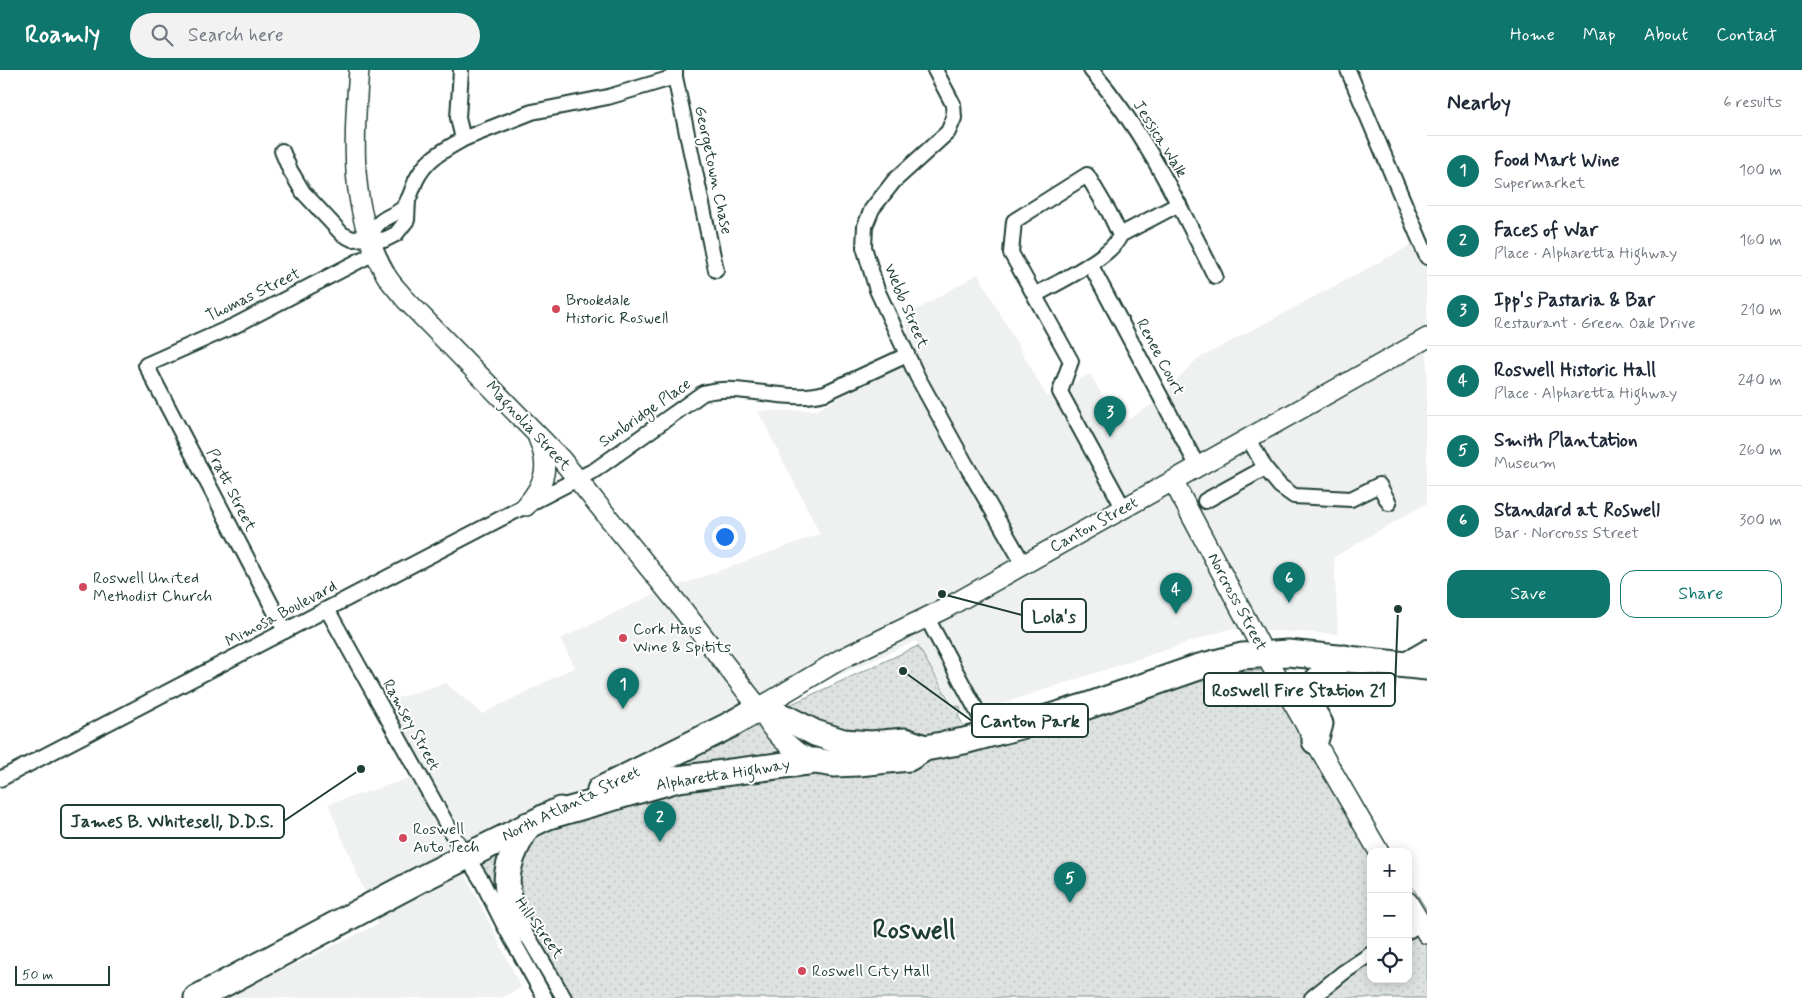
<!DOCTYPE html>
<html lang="en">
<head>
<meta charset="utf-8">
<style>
	body { margin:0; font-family:Mynerve,sans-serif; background:#f2f2f3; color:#1f2937 }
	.controls { position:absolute; right:15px; bottom:15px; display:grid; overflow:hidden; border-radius:10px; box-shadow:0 2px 12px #0003 }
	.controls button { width:45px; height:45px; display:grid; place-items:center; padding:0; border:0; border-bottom:1px solid #e0e1e3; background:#fff; color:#1f2937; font:25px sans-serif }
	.scale { position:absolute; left:15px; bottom:12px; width:95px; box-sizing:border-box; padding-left:5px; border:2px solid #1f3d34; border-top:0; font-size:14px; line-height:18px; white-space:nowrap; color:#1f3d34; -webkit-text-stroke:4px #fff; paint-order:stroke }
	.you { position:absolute; left:724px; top:466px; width:18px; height:18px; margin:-12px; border:4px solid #fff; border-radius:50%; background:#1a73e8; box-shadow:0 0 0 8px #1a73e833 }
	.badge { display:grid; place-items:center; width:32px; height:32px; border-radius:50%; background:#0f766e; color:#fff; font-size:16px; font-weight:700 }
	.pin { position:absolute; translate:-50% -41px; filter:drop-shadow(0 1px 2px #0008) }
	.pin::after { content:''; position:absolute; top:26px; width:18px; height:15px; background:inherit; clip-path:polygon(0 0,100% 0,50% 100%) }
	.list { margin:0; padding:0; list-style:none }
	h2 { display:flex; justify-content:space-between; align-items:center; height:65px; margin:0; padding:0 20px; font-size:21px }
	h2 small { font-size:16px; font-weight:400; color:#747a83 }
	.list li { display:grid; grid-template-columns:32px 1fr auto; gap:15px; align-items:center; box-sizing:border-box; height:70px; padding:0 20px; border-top:1px solid #e0e1e3 }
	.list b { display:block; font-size:19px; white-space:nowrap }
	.list p { margin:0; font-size:16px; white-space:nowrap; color:#747a83 }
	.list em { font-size:16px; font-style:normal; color:#747a83 }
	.actions { display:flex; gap:10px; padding:15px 20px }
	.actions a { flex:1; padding:11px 0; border:1px solid #0f766e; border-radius:15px; text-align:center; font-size:18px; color:#0f766e }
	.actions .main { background:#0f766e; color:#fff }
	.icon { flex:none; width:28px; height:28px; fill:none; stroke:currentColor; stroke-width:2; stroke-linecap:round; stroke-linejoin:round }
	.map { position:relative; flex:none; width:1427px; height:928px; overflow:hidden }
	header { display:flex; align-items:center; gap:30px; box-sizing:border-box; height:70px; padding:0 25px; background:#0f766e; color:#fff }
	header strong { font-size:24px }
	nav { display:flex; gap:28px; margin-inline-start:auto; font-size:18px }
	.search { width:350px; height:45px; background:#f2f2f3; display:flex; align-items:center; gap:12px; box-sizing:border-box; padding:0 18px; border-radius:28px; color:#747a83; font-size:19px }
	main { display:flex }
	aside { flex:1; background:#fff }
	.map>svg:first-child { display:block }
</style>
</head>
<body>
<header>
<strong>Roamly</strong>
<div class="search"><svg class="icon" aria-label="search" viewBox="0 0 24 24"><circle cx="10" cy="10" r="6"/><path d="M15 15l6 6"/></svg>Search here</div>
<nav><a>Home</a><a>Map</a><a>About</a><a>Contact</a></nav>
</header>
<main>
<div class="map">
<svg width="1427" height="928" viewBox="0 0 1427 928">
	<defs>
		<pattern id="grass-dots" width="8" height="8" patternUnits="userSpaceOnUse" patternTransform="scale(1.25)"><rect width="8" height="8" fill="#dee3e2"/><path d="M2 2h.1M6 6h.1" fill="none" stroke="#bec4c2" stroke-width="1.8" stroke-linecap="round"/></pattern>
	</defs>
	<rect width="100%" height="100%" fill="#fff"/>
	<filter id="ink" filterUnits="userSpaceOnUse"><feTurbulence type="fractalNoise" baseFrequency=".02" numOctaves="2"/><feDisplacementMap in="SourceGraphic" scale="10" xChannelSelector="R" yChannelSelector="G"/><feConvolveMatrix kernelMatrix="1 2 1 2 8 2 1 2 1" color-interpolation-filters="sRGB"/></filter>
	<g filter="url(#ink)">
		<path fill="#eef1f0" d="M 1415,173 L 1427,192 L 1427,433 L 1334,487 L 1338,564 L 1229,559 L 961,647 L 916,571 L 452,777 L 521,917 L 501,928 L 226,928 L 378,854 L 328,734 L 427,703 L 387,631 L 446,613 L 482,644 L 575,597 L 560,569 L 650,526 L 820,464 L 758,341 L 817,340 L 915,286 L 904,247 L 978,204 L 1047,327 L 1090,304 L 1119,355 L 1156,332 L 1196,290 Z"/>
		<path fill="url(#grass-dots)" stroke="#7e908b" d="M 918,576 L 952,635 L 961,637 L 958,646 L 973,671 L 1184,606 L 1277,599 L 1391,782 L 1371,782 L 1371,909 L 1408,909 L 1408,810 L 1427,840 L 1427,928 L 550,928 L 473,796 L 759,649 Z"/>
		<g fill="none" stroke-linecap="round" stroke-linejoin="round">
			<g stroke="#1f3d34" stroke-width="18">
				<g id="street">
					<path d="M 675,0 L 675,7 L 716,200"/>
					<path d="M 935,0 L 953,34 L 954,48 L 948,62 L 894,111 L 872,139 L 865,156 L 864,177 L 877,220 L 917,306 L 965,393 L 1024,495"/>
					<path d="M 1091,0 C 1145,62 1178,133 1215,206"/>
					<path d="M 1348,0 L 1427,187"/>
					<path d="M 463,69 L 532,42 L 608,27 L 675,7"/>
					<path d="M 282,81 L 290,100 L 303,122 L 342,164 L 352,169 L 368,168 L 384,170 L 396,164 L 407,150 L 408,130"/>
					<path d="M 1120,165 L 1179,134"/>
					<path d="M 368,168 C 372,162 377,153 383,150 C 390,145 397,144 403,138 C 410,130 412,119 416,110 C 428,87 442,82 463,69 L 458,48 L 461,0"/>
					<path d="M 1090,194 L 1198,397"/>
					<path d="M 1035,225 C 1055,214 1114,186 1120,165 L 1109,142 L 1087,105 L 1014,151 L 1011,183 L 1071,291 L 1060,322 L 1124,439"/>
					<path d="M 1249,369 L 1265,398 L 1280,416 L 1294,426 L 1351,429 L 1379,415 L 1389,433"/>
					<path d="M 1205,431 L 1265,398"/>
					<path d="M 327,539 L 451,762 L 482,811 L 503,853 L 545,928"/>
					<path d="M 927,548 L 990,665"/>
					<path d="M 285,561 L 146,295 L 236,255 L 374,183"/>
					<path d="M 1401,592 L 1427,577"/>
					<path d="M 0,709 L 577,409 L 595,400 L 703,323 C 743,312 784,334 825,323 L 907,285"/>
					<path d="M 514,851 L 530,870 L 564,928"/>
					<path d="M 1408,861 L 1421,853"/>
					<path d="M 1312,928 L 1344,902 L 1371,884"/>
				</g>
			</g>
			<g stroke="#1f3d34" stroke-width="22">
				<g id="secondary">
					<path d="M 359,0 C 353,70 349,142 386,205 C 391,214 399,221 405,229 L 561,389 L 683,540 L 759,638 L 771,657 L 783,670 L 797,682 L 815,691"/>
					<path d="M 1173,411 L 1264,583 L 1379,782"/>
					<path d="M 526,436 C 546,413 550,396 538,368"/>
					<path d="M 759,638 L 841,589 L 948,537 L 1427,268"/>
					<path d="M 1408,832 L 1427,864"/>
				</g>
			</g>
			<g stroke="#1f3d34" stroke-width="29">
				<g id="highway">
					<path d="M 1315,671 L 1320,654 C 1317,648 1311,640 1310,633 C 1306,613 1330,599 1344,588"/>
					<path d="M 600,720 L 730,655 L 759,638 L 788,649 L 815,663 L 843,672 L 871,674 L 905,671 L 922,677"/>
					<path d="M 545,747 L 678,709 L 815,691 L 834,694 L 858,693 L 909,688 L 925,678 L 964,671 L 1024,655 L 1087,636 L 1199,597 L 1242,586 L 1288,583 L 1427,597"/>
					<path d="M 518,856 C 500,814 505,793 528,755"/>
					<path d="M 197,928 L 423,808 L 560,740"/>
				</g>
			</g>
			<use href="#street" stroke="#fff" stroke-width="14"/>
			<use href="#secondary" stroke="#fff" stroke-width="19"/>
			<use href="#highway" stroke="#fff" stroke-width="25"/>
		</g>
	</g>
	<g fill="#d1495b" stroke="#fff" stroke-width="2">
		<circle cx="556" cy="239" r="5"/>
		<circle cx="83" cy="517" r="5"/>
		<circle cx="623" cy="568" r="5"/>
		<circle cx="403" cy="768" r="5"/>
		<circle cx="802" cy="901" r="5"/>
	</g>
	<g text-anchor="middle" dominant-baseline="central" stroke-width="4" stroke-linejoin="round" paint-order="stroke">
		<g font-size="16" fill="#1f3d34" stroke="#fff">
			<text transform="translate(1160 69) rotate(58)">Jessica Walk</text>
			<text transform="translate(713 100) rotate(78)">Georgetown Chase</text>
			<text transform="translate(253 225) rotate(-26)">Thomas Street</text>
			<text transform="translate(906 236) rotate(67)">Webb Street</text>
			<text transform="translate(1160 287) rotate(62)">Renee Court</text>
			<text transform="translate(645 343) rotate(-35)">Sunbridge Place</text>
			<text transform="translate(528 356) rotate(47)">Magnolia Street</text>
			<text transform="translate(231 420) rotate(63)">Pratt Street</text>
			<text transform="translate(1094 455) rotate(-29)">Canton Street</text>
			<text transform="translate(1237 532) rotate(62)">Norcross Street</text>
			<text transform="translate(281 544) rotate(-28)">Mimosa Boulevard</text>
			<text transform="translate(411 655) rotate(61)">Ramsey Street</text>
			<text transform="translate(723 705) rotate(-9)">Alpharetta Highway</text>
			<text transform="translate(571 734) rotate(-26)">North Atlanta Street</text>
			<text transform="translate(539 858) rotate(54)">Hill Street</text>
		</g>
		<g font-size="16" fill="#1f3d34" stroke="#fff" text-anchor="start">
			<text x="566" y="230">Brookdale<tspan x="566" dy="18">Historic Roswell</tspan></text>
			<text x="93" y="508">Roswell United<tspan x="93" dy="18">Methodist Church</tspan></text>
			<text x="633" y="559">Cork Haus<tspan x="633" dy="18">Wine &amp; Spitits</tspan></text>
			<text x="413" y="759">Roswell<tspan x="413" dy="18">Auto Tech</tspan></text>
			<text x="812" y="901">Roswell City Hall</text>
		</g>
		<g font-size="26" font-weight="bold" fill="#1f3d34" stroke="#fff">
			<text x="914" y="861">Roswell</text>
		</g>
	</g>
	<path fill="none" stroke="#1f3d34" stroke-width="2" d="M942 524L1022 545M1398 539L1395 620M903 601L972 651M361 699L284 751"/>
	<g fill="#1f3d34" stroke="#fff" stroke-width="2">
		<circle cx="942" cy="524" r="5"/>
		<circle cx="1398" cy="539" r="5"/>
		<circle cx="903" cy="601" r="5"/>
		<circle cx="361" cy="699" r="5"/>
	</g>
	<g fill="#fff" stroke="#1f3d34" stroke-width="2">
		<rect x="1022" y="529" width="64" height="33" rx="5"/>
		<rect x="1204" y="603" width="191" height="33" rx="5"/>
		<rect x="972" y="634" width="116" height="33" rx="5"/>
		<rect x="61" y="735" width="223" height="33" rx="5"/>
	</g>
	<g font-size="18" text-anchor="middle" font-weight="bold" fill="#1f3d34">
		<text x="1054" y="552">Lola's</text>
		<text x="1299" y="626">Roswell Fire Station 21</text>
		<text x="1030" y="657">Canton Park</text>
		<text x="172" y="757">James B. Whitesell, D.D.S.</text>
	</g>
</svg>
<div class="controls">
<button>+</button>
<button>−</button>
<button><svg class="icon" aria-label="locate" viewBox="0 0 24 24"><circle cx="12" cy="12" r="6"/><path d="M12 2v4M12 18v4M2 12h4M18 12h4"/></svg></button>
</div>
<div class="scale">50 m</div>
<div class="you"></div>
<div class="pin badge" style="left:623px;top:639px">1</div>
<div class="pin badge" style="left:660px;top:772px">2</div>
<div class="pin badge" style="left:1110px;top:367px">3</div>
<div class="pin badge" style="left:1176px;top:544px">4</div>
<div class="pin badge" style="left:1070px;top:833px">5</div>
<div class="pin badge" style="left:1289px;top:533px">6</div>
</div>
<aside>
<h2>Nearby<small>6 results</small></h2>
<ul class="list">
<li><span class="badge">1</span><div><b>Food Mart Wine</b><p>Supermarket</p></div><em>100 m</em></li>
<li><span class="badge">2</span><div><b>Faces of War</b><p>Place · Alpharetta Highway</p></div><em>160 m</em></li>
<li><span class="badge">3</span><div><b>Ipp's Pastaria &amp; Bar</b><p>Restaurant · Green Oak Drive</p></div><em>210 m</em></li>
<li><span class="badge">4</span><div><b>Roswell Historic Hall</b><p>Place · Alpharetta Highway</p></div><em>240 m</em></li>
<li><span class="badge">5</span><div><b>Smith Plantation</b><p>Museum</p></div><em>260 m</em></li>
<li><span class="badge">6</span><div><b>Standard at Roswell</b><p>Bar · Norcross Street</p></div><em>300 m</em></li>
</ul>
<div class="actions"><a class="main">Save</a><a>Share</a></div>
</aside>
</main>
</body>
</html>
